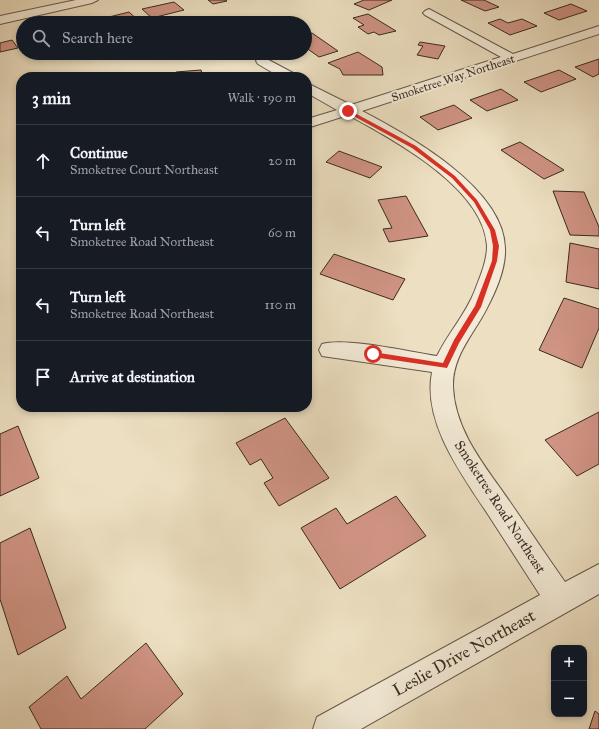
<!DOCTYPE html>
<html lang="en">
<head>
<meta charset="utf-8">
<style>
	body { margin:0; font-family:"IM FELL Great Primer",serif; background:#20242c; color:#f1f3f6 }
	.controls { position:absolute; right:12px; bottom:12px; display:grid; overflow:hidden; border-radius:8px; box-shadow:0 2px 6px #0003 }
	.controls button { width:36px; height:36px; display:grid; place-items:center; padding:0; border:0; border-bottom:1px solid #363941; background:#171b24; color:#f1f3f6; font:20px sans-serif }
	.stop { position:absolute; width:12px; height:12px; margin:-9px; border:3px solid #d93025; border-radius:50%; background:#fff }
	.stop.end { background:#d93025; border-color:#fff; box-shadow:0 1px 4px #0008 }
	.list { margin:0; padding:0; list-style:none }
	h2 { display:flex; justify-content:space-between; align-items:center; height:52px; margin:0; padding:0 16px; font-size:17px }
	h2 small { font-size:13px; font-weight:400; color:#9ea1a6 }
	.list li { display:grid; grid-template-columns:26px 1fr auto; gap:12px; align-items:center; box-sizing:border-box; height:72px; padding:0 16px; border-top:1px solid #363941 }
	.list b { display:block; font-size:15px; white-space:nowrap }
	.list p { margin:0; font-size:13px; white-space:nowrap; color:#9ea1a6 }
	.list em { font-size:13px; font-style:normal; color:#9ea1a6 }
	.icon { flex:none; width:22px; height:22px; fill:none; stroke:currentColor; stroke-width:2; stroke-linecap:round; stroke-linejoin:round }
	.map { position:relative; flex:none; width:599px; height:729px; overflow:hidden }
	.search { position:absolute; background:#171b24; box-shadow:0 2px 6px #0003; left:16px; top:16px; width:296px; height:44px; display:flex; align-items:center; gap:10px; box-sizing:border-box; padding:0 14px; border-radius:22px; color:#9ea1a6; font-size:15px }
	.panel { position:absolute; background:#171b24; box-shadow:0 2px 6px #0003; left:16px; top:72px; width:296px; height:340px; border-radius:16px }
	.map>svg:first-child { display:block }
</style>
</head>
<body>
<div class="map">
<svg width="599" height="729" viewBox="0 0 599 729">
	<rect width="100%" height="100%" fill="#ede0c2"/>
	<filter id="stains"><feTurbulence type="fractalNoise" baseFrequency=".005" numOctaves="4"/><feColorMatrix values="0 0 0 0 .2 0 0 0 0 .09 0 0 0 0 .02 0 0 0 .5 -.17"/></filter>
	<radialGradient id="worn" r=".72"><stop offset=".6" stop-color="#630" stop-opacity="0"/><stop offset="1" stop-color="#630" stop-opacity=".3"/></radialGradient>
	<g fill="#d09484" stroke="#392a21">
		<path d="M 208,0 L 225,0 L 227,1 L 213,4 Z"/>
		<path d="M 364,0 L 392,0 L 369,10 L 354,4 Z"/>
		<path d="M 461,0 L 484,0 L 499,7 L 485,11 Z"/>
		<path d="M 174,2 L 184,10 L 152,18 L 142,9 Z"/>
		<path d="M 571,4 L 587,11 L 559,20 L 544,13 Z"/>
		<path d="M 129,12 L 139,21 L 131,23 L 89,22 Z"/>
		<path d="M 368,14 L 396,31 L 379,35 L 374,32 L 368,34 L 358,27 L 364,25 L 353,18 Z"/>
		<path d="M 500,19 L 508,23 L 522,19 L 537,26 L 510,35 L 488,23 Z"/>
		<path d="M 312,33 L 338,51 L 319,57 L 305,47 L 305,35 Z"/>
		<path d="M 12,40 L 18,48 L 0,52 L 0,43 Z"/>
		<path d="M 420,42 L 445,46 L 438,59 L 417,55 L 423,46 L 418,45 Z"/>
		<path d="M 358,52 L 382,67 L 383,75 L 343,75 L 340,69 L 328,63 Z"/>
		<path d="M 599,59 L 599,74 L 593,77 L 575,67 Z"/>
		<path d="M 201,70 L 203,77 L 177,77 L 176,72 Z"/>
		<path d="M 559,70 L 576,79 L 541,92 L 524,82 Z"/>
		<path d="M 501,89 L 518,100 L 487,111 L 470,100 Z"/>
		<path d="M 454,105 L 472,118 L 438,130 L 420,117 Z"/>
		<path d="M 520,142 L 564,170 L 544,179 L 501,150 Z"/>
		<path d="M 339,151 L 382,167 L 370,178 L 326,162 Z"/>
		<path d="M 553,191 L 584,192 L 599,227 L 599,236 L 570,235 Z"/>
		<path d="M 406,196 L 428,236 L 389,242 L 383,229 L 392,228 L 378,200 Z"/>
		<path d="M 570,243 L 599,249 L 599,289 L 566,282 Z"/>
		<path d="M 334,254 L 405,279 L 393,300 L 320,274 Z"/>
		<path d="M 564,298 L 599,309 L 599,328 L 582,368 L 539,350 Z"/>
		<path d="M 599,412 L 599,464 L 577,476 L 545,440 Z"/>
		<path d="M 285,418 L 329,478 L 279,506 L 264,483 L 273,478 L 261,459 L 250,465 L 236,443 Z"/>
		<path d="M 18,426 L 39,478 L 0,496 L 0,434 Z"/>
		<path d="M 396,496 L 426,536 L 340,589 L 301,528 L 336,508 L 347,524 Z"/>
		<path d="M 30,528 L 66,628 L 18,655 L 0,599 L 0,543 Z"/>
		<path d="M 146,643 L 183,694 L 145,729 L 41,729 L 29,707 L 67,676 L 81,699 Z"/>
		<path d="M 595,711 L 599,714 L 599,729 L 589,729 Z"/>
	</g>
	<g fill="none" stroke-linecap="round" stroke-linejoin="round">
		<g stroke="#665849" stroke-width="2">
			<g id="minor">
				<path d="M 76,0 L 98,0 L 92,3 L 0,24 L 0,16 Z"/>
				<path d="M 429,9 L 513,54 L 599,26 L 599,34 L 362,111 C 408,135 504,188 505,248 C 506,266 497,289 488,306 C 475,333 452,355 453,387 C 455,432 486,467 510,502 C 528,528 546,555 565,582 L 599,564 L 599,594 L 361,729 L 313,729 L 317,717 L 540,595 C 523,569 506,542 489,516 C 463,476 422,423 432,372 L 322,356 L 319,350 L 322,344 C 345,337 411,352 437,356 C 448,333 466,314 475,290 C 480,277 487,261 487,246 C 484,188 394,140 348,115 L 307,128 L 307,119 L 337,110 L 307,93 L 307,83 L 351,105 L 501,57 L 425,15 L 423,13 L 425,11 Z"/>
				<path d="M 263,57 L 295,74 L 297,77 L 280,77 L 258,64 L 256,61 L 258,58 Z"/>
			</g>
		</g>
		<use href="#minor" fill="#f3ebd7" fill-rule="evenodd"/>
	</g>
	<path fill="#d93025" d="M 346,110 L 349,110 L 416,146 L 455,176 L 477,200 L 495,230 L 499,246 L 497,261 L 481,307 L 459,343 L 447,368 L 373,357 L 369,354 L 373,352 L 443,363 L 454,340 L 475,306 L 492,261 L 493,246 L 490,230 L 474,202 L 452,178 L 412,148 L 346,112 Z"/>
	<g text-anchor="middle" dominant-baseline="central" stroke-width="4" stroke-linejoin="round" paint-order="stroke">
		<g font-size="12" fill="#392a21" stroke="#f3ebd7">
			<text transform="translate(453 78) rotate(-18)">Smoketree Way Northeast</text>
		</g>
		<g font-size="14" fill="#392a21" stroke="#f3ebd7">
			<text transform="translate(500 507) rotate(57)">Smoketree Road Northeast</text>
		</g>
		<g font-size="17" fill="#392a21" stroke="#f3ebd7">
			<text transform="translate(464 653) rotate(-29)">Leslie Drive Northeast</text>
		</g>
	</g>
	<rect width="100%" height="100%" filter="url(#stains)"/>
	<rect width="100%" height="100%" fill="url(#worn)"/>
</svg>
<div class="controls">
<button>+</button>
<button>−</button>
</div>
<div class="stop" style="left:373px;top:354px"></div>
<div class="stop end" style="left:348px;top:111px"></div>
<div class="search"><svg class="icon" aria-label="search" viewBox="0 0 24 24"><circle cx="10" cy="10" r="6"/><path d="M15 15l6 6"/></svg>Search here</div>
<section class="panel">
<h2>3 min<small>Walk · 190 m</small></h2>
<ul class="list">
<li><svg class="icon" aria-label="ahead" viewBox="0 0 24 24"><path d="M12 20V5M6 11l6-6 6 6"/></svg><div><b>Continue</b><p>Smoketree Court Northeast</p></div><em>20 m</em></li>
<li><svg class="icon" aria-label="left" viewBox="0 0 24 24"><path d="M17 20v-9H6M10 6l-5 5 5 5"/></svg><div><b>Turn left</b><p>Smoketree Road Northeast</p></div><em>60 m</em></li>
<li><svg class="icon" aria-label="left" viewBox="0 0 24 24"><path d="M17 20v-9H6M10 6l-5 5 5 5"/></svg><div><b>Turn left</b><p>Smoketree Road Northeast</p></div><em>110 m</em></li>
<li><svg class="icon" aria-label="arrive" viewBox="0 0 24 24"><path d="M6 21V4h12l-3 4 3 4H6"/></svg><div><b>Arrive at destination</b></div></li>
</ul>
</section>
</div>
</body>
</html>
